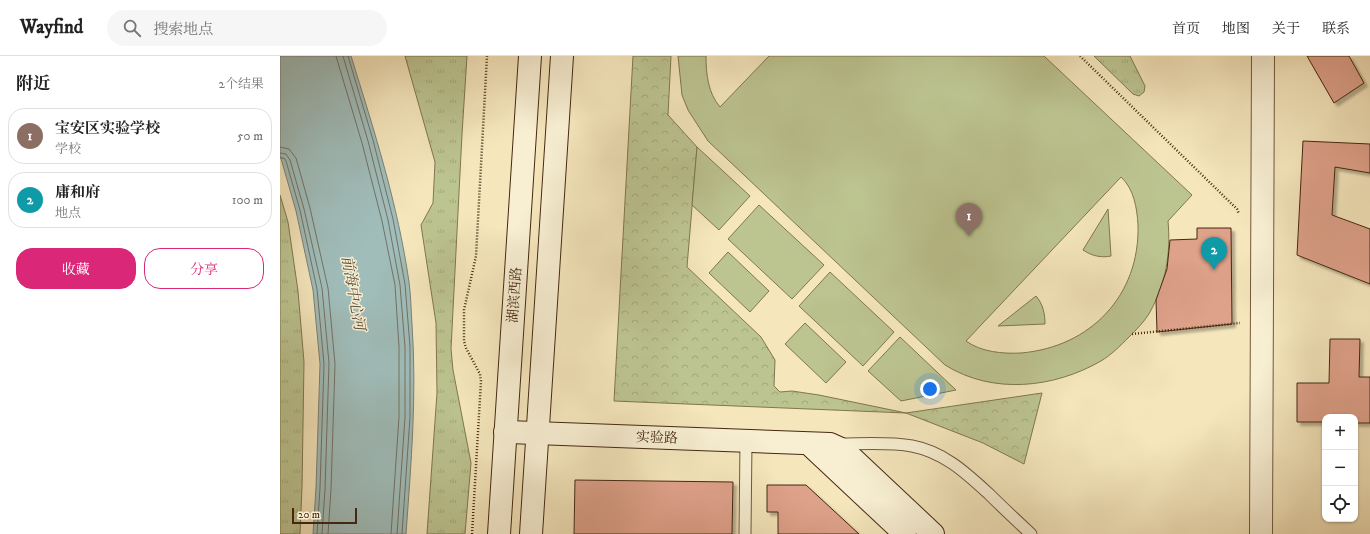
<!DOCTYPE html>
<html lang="zh">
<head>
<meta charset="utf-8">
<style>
	body { margin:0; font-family:"IM FELL DW Pica","Noto Serif SC",serif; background:#f6f6f6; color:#222 }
	.controls { position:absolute; right:12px; bottom:12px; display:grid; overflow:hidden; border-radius:8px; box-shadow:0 1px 3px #0004 }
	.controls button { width:36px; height:36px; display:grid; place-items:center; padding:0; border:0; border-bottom:1px solid #e0e0e0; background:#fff; color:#222; font:20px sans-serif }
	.scale { position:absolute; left:12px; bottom:10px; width:65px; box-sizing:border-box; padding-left:4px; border:2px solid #452811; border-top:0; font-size:11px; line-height:14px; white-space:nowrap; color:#452811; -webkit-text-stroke:3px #f8efd3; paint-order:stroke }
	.you { position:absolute; left:650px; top:333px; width:14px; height:14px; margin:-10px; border:3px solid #fff; border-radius:50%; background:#1a73e8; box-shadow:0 0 0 6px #1a73e833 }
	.badge { display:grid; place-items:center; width:26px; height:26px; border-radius:50%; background:#db2777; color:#fff; font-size:13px; font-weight:700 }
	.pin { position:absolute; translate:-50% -33px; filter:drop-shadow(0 1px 2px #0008) }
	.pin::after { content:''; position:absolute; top:21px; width:14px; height:12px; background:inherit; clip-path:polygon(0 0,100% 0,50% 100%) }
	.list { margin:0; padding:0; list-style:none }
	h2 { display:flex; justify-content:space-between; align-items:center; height:52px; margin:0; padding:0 16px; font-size:17px }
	h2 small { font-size:13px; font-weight:400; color:#767676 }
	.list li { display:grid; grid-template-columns:26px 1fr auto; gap:12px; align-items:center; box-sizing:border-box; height:56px; margin:0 8px 8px; padding:0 8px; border:1px solid #e0e0e0; border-radius:16px }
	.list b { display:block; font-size:15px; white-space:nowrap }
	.list p { margin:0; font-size:13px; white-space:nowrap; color:#767676 }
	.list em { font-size:13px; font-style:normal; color:#767676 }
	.actions { display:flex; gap:8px; padding:12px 16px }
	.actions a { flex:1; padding:9px 0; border:1px solid #db2777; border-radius:16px; text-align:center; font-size:14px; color:#db2777 }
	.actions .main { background:#db2777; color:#fff }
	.icon { flex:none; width:22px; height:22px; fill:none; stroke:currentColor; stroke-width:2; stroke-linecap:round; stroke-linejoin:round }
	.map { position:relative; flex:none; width:1090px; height:478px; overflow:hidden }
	header { display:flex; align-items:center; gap:24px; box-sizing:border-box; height:56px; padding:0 20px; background:#fff; border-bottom:1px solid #e0e0e0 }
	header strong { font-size:19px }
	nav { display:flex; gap:22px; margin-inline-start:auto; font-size:14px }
	.search { width:280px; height:36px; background:#f6f6f6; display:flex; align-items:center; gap:10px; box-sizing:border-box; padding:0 14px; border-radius:22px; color:#767676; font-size:15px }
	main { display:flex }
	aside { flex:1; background:#fff }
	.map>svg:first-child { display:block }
</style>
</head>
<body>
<header>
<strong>Wayfind</strong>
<div class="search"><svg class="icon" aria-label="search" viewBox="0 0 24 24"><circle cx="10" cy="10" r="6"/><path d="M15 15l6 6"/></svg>搜索地点</div>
<nav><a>首页</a><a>地图</a><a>关于</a><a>联系</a></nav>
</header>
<main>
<aside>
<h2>附近<small>2个结果</small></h2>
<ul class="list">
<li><span class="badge" style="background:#8d6e63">1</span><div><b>宝安区实验学校</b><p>学校</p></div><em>50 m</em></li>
<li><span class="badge" style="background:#0f9aa8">2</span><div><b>庸和府</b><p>地点</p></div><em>100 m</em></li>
</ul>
<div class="actions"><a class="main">收藏</a><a>分享</a></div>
</aside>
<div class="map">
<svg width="1090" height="478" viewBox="0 0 1090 478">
	<defs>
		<pattern id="grass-tufts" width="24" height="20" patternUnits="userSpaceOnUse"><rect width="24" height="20" fill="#bcc490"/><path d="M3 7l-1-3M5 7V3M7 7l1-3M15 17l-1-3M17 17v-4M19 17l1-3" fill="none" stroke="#a3a87b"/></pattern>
		<pattern id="forest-crowns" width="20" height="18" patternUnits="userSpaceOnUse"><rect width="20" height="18" fill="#bcc490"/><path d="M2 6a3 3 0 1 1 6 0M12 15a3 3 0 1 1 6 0" fill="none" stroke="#a3a87b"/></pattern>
		<filter id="shadow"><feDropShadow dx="3.5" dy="3.5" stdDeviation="1" flood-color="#0004"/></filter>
	</defs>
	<rect width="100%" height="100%" fill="#f5e6bc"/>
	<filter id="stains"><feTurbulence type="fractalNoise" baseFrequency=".005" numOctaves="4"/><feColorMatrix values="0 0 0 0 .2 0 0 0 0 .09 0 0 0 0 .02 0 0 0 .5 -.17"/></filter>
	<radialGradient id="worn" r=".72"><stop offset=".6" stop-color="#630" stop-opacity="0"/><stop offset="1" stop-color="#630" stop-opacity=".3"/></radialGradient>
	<g fill="url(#grass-tufts)" stroke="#807650">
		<path d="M 125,0 L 187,0 L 182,78 L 171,293 L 173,314 L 191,407 L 185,478 L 147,478 L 157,337 L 156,267 L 141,169 L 153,147 L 155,106 Z"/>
		<path d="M 814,0 L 850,0 L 865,30 L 864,36 L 859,40 L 853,38 Z"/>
		<path d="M 0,139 L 8,166 L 18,235 L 24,306 L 22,431 L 20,478 L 0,478 Z"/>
	</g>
	<path fill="url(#forest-crowns)" stroke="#807650" d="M 353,0 L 391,0 L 388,59 L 417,91 L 407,211 L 481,281 L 495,304 L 494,330 L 500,336 L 512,335 L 539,339 L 626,357 L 762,337 L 744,408 L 703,387 L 626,357 L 334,345 Z"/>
	<g fill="#bcc490" stroke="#807650" fill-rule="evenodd">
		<path d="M 398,0 L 426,0 C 426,18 428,37 440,51 L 489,0 L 764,0 L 912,139 L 888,165 C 891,197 886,227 870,256 C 865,265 856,274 849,281 C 840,290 831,299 821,305 C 774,332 713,339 665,309 L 428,85 L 408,54 L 402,39 ZM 841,121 C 854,133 857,152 858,169 C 860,239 811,291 741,297 C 723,298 701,296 686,285 Z"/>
		<path d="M 417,91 L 470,140 L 439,174 L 412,149 Z"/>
		<path d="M 479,149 L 544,209 L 512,243 L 448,183 Z"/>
		<path d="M 828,153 L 831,200 C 821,202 812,200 803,194 Z"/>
		<path d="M 448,196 L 489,235 L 470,256 L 429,217 Z"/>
		<path d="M 550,216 L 614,276 L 583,310 L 519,250 Z"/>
		<path d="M 756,240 C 763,248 765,258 765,268 L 718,270 Z"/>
		<path d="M 525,267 L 566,306 L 546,327 L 505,288 Z"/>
		<path d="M 620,281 L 676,334 L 621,345 L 588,315 Z"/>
	</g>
	<path fill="#a0bdba" stroke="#7c8176" d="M 0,0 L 71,0 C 94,74 118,149 129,226 C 131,240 131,255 132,269 C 137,339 131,408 126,478 L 33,478 L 36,432 L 40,308 L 33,234 L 16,155 L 0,99 Z"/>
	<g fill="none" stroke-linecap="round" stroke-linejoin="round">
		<g stroke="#727266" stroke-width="1">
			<path d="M 56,0 L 82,87 L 102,165 L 115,229 L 119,291 L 119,361 L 111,478"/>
			<path d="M 63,0 L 88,85 L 108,164 L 120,229 L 125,291 L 125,361 L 117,478"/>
			<path d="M 68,0 L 93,84 L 113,163 L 125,228 L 130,291 L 130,361 L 122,478"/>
			<path d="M 0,91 L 9,93 L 16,102 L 30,152 L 48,232 L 55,308 L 51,433 L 48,478"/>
			<path d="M 0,97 L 6,98 L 10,104 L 24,153 L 42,232 L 49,307 L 45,433 L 42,478"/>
			<path d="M 0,102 L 4,102 L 6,105 L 20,154 L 37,233 L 44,308 L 40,432 L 37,478"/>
		</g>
	</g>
	<g fill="#dea18a" stroke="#452811" filter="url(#shadow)">
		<path d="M 1027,0 L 1069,0 L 1084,27 L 1054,47 Z"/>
		<path d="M 1023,85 L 1090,88 L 1090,117 L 1055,111 L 1052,159 L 1090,173 L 1090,228 L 1017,199 Z"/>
		<path d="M 917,172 L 951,172 L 952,268 L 877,276 L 876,244 L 887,213 L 890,184 L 917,183 Z"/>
		<path d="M 1050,283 L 1080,283 L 1079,321 L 1090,321 L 1090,367 L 1075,367 L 1075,361 L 1045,361 L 1045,366 L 1017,366 L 1017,327 L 1049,327 Z"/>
		<path d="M 295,424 L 453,426 L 452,478 L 294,478 Z"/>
		<path d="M 487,429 L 526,429 L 579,478 L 498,478 L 498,456 L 487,456 Z"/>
	</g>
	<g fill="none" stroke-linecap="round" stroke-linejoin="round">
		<g stroke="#71583c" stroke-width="13">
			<g id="lane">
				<path d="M 559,388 C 583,388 609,386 632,390 C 664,396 686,417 709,438 C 723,452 737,465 751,478"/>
				<path d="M 465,478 L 466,385"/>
			</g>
		</g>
		<g stroke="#71583c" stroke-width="24">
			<path id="street" d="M 981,478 L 983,0"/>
		</g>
		<g stroke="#452811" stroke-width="24">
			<g id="secondary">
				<path d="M 225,376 L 550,388 L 561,393 L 570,400 L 653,478"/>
				<path d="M 529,388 L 625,478"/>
				<path d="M 219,478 L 250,0"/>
				<path d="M 251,478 L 282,0"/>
			</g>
		</g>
		<g stroke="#452811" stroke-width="2.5" stroke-dasharray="1 2" stroke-linecap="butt">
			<path d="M 800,0 L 957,153 L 959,158"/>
			<path d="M 852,278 L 960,267"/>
			<path d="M 192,478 L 201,325 L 200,318 L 186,292 L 184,285 L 184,254 L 196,200 L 207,0"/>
		</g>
		<use href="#lane" stroke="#f8efd3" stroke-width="11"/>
		<use href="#street" stroke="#f8efd3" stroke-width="22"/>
		<use href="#secondary" stroke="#f8efd3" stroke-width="22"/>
	</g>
	<g text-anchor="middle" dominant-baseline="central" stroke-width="3" stroke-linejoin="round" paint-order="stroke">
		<g font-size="14" fill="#452811" stroke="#f8efd3">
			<text transform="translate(235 239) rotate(-86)">湖滨西路</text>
			<text transform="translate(377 382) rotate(2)">实验路</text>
		</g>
		<g font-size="15" font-style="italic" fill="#5c4d3b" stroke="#f8efd3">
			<text transform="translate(73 237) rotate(80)">前海中心河</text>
		</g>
	</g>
	<rect width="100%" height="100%" filter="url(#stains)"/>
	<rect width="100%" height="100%" fill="url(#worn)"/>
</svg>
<div class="controls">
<button>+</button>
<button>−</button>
<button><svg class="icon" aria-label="locate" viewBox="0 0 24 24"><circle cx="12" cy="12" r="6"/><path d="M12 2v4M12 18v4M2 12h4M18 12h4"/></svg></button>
</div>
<div class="scale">20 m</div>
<div class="you"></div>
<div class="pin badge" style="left:689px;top:180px;background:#8d6e63">1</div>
<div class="pin badge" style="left:934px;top:214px;background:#0f9aa8">2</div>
</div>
</main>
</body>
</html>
